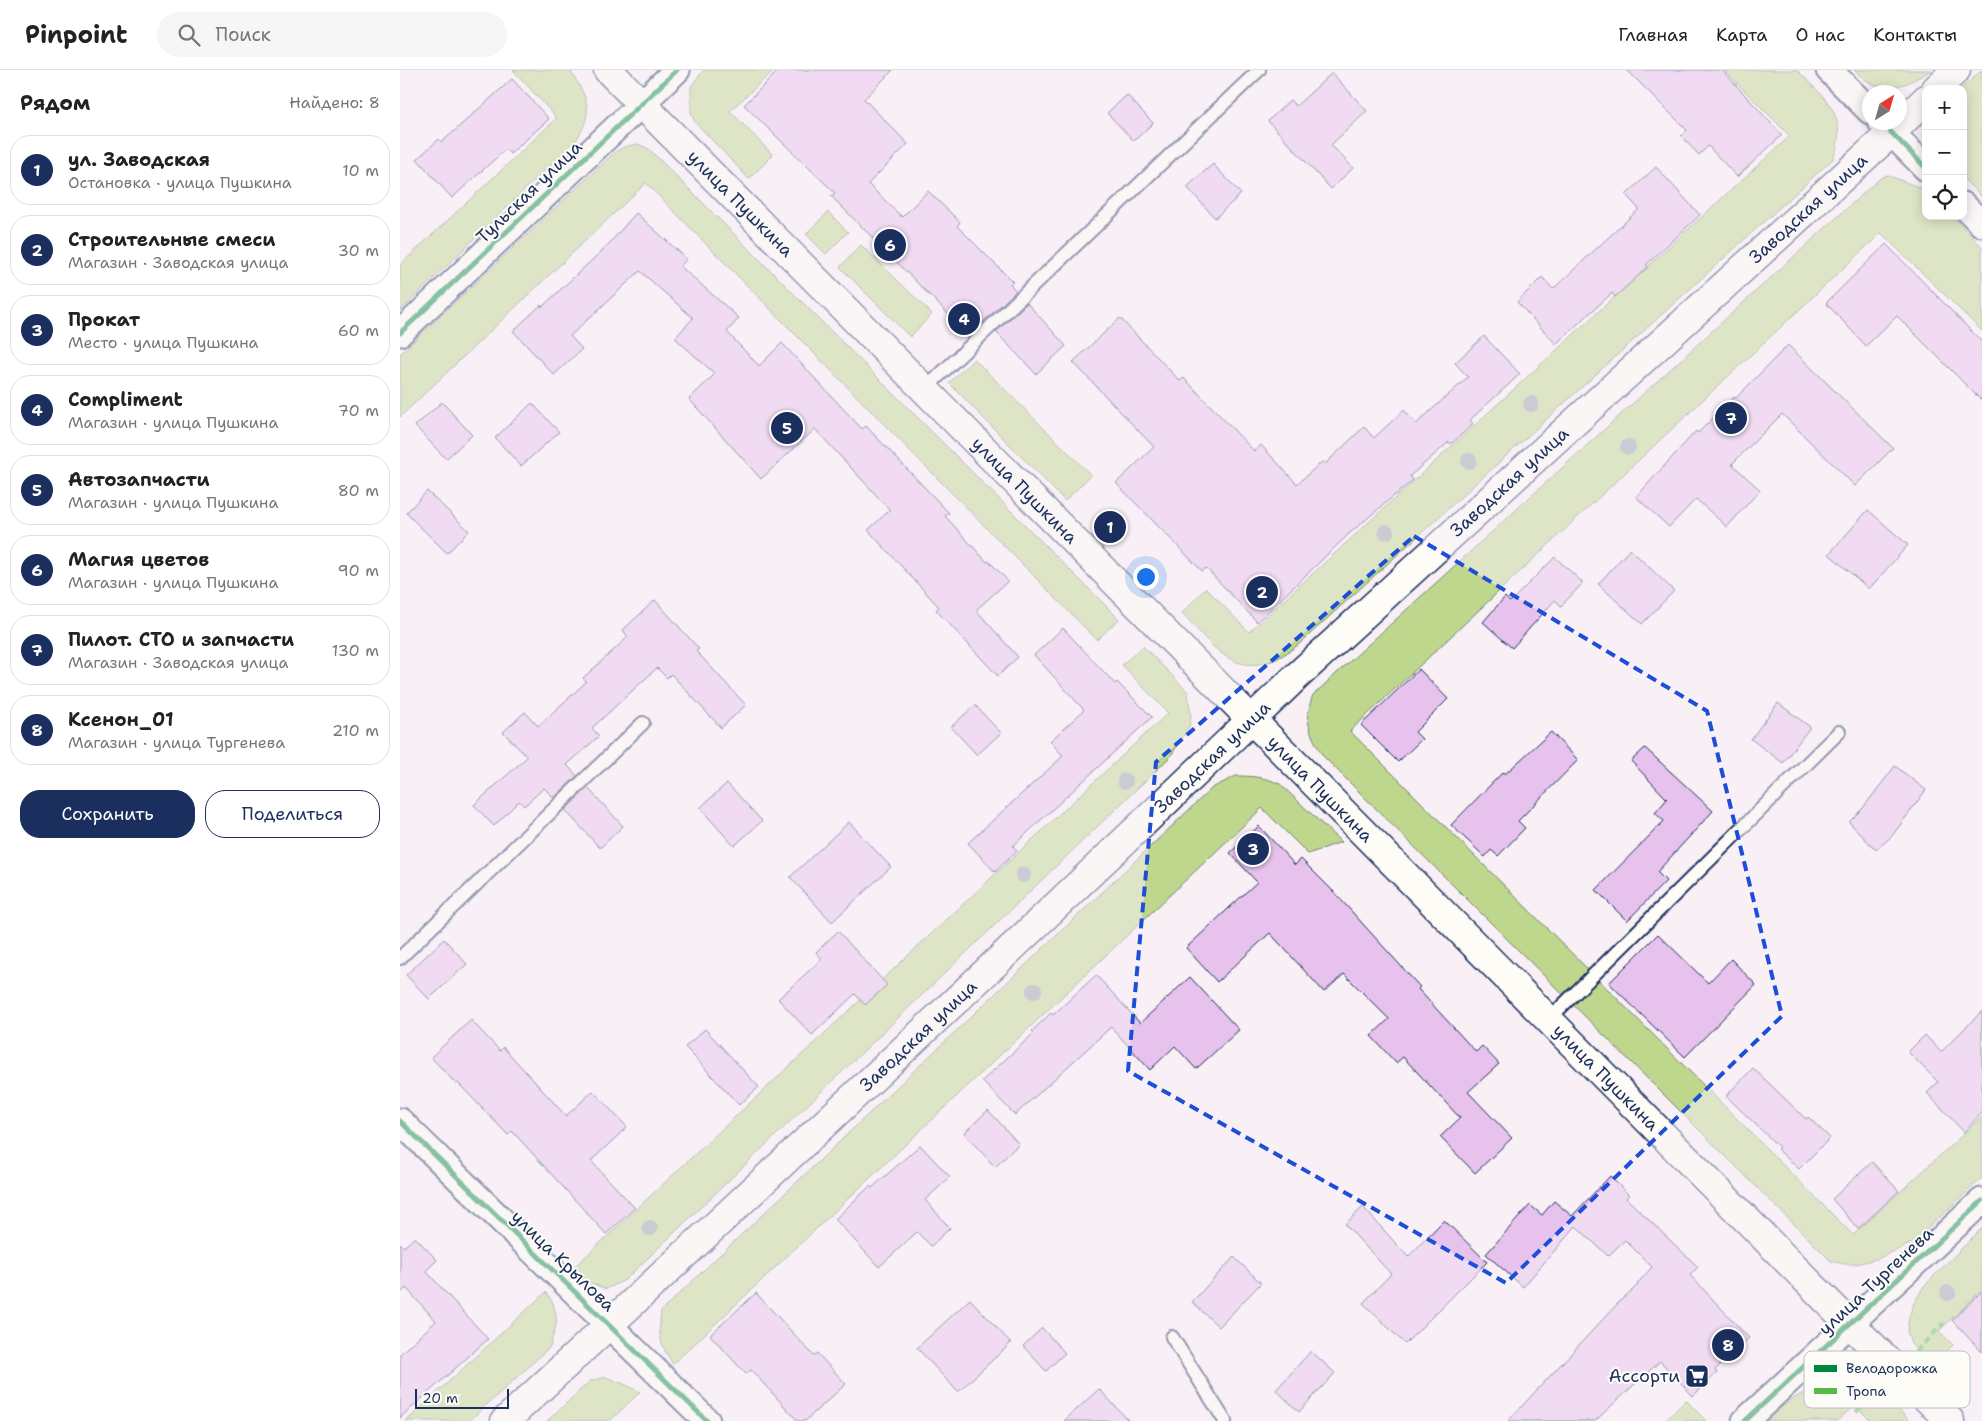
<!DOCTYPE html>
<html lang="ru">
<head>
<meta charset="utf-8">
<style>
	body { margin:0; font-family:"Shantell Sans",sans-serif; background:#f6f6f6; color:#222 }
	.controls { position:absolute; right:15px; top:15px; display:grid; overflow:hidden; border-radius:10px; box-shadow:0 2px 12px #0003 }
	.controls button { width:45px; height:45px; display:grid; place-items:center; padding:0; border:0; border-bottom:1px solid #e0e0e0; background:#fff; color:#222; font:25px sans-serif }
	.compass { position:absolute; left:1462px; top:15px; width:45px; height:45px; border-radius:50%; background:#fff; box-shadow:0 2px 12px #0003; rotate:37deg }
	.scale { position:absolute; left:15px; bottom:12px; width:94px; box-sizing:border-box; padding-left:5px; border:2px solid #1b2f5e; border-top:0; font-size:14px; line-height:18px; white-space:nowrap; color:#1b2f5e; -webkit-text-stroke:4px #fdfcf7; paint-order:stroke }
	.you { position:absolute; left:745px; top:506px; width:18px; height:18px; margin:-12px; border:4px solid #fff; border-radius:50%; background:#1a73e8; box-shadow:0 0 0 8px #1a73e833 }
	.badge { display:grid; place-items:center; width:32px; height:32px; border-radius:50%; background:#1b2f5e; color:#fff; font-size:16px; font-weight:700 }
	.pin { position:absolute; translate:-50% -50%; border:2px solid #fff; box-shadow:0 1px 5px #0006 }
	.list { margin:0; padding:0; list-style:none }
	h2 { display:flex; justify-content:space-between; align-items:center; height:65px; margin:0; padding:0 20px; font-size:21px }
	h2 small { font-size:16px; font-weight:400; color:#767676 }
	.list li { display:grid; grid-template-columns:32px 1fr auto; gap:15px; align-items:center; box-sizing:border-box; height:70px; margin:0 10px 10px; padding:0 10px; border:1px solid #e0e0e0; border-radius:20px }
	.list b { display:block; font-size:19px; white-space:nowrap }
	.list p { margin:0; font-size:16px; white-space:nowrap; color:#767676 }
	.list em { font-size:16px; font-style:normal; color:#767676 }
	.actions { display:flex; gap:10px; padding:15px 20px }
	.actions a { flex:1; padding:11px 0; border:1px solid #1b2f5e; border-radius:20px; text-align:center; font-size:18px; color:#1b2f5e }
	.actions .main { background:#1b2f5e; color:#fff }
	.icon { flex:none; width:28px; height:28px; fill:none; stroke:currentColor; stroke-width:2; stroke-linecap:round; stroke-linejoin:round }
	.map { position:relative; flex:none; width:1582px; height:1351px; overflow:hidden }
	header { display:flex; align-items:center; gap:30px; box-sizing:border-box; height:70px; padding:0 25px; background:#fff; border-bottom:1px solid #e0e0e0 }
	header strong { font-size:24px }
	nav { display:flex; gap:28px; margin-inline-start:auto; font-size:18px }
	.search { width:350px; height:45px; background:#f6f6f6; display:flex; align-items:center; gap:12px; box-sizing:border-box; padding:0 18px; border-radius:28px; color:#767676; font-size:19px }
	main { display:flex }
	aside { flex:1; background:#fff }
	.map>svg:first-child { display:block }
</style>
</head>
<body>
<header>
<strong>Pinpoint</strong>
<div class="search"><svg class="icon" aria-label="search" viewBox="0 0 24 24"><circle cx="10" cy="10" r="6"/><path d="M15 15l6 6"/></svg>Поиск</div>
<nav><a>Главная</a><a>Карта</a><a>О нас</a><a>Контакты</a></nav>
</header>
<main>
<aside>
<h2>Рядом<small>Найдено: 8</small></h2>
<ul class="list">
<li><span class="badge">1</span><div><b>ул. Заводская</b><p>Остановка · улица Пушкина</p></div><em>10 m</em></li>
<li><span class="badge">2</span><div><b>Строительные смеси</b><p>Магазин · Заводская улица</p></div><em>30 m</em></li>
<li><span class="badge">3</span><div><b>Прокат</b><p>Место · улица Пушкина</p></div><em>60 m</em></li>
<li><span class="badge">4</span><div><b>Compliment</b><p>Магазин · улица Пушкина</p></div><em>70 m</em></li>
<li><span class="badge">5</span><div><b>Автозапчасти</b><p>Магазин · улица Пушкина</p></div><em>80 m</em></li>
<li><span class="badge">6</span><div><b>Магия цветов</b><p>Магазин · улица Пушкина</p></div><em>90 m</em></li>
<li><span class="badge">7</span><div><b>Пилот. СТО и запчасти</b><p>Магазин · Заводская улица</p></div><em>130 m</em></li>
<li><span class="badge">8</span><div><b>Ксенон_01</b><p>Магазин · улица Тургенева</p></div><em>210 m</em></li>
</ul>
<div class="actions"><a class="main">Сохранить</a><a>Поделиться</a></div>
</aside>
<div class="map">
<svg width="1582" height="1351" viewBox="0 0 1582 1351">
	<rect width="100%" height="100%" fill="#f8f0f5"/>
	<filter id="ink" filterUnits="userSpaceOnUse"><feTurbulence type="fractalNoise" baseFrequency=".02" numOctaves="2"/><feDisplacementMap in="SourceGraphic" scale="10" xChannelSelector="R" yChannelSelector="G"/><feConvolveMatrix kernelMatrix="1 2 1 2 8 2 1 2 1" color-interpolation-filters="sRGB"/></filter>
	<g filter="url(#ink)">
		<g fill="#bfd78d" stroke="#6d8376">
			<path d="M 113,0 L 170,0 C 187,28 195,39 177,69 L 0,241 L 0,195 L 157,48 Z"/>
			<path d="M 304,0 L 374,0 L 330,41 L 373,85 L 349,109 L 295,52 L 291,43 L 291,16 Z"/>
			<path d="M 1324,0 L 1397,0 C 1425,28 1450,46 1433,89 L 898,575 C 889,581 879,589 868,592 C 828,605 806,567 782,543 L 806,518 L 849,562 L 1390,66 Z"/>
			<path d="M 1454,0 L 1532,0 C 1503,17 1481,28 1454,0 Z"/>
			<path d="M 1582,0 L 1582,127 L 1563,108 L 1563,19 L 1561,19 Z"/>
			<path d="M 238,74 L 249,79 L 719,549 L 697,570 L 246,113 L 0,347 L 0,284 L 215,82 L 224,77 Z"/>
			<path d="M 1487,105 L 1526,120 L 1526,146 L 1552,146 L 1582,177 L 1582,261 L 1481,163 L 950,661 L 1453,1165 L 1582,1047 L 1582,1108 L 1512,1173 L 1477,1189 L 1456,1194 L 1444,1194 L 1431,1191 L 923,686 C 910,664 903,651 913,625 L 1479,109 Z"/>
			<path d="M 428,142 L 448,162 L 426,184 L 406,164 Z"/>
			<path d="M 461,175 L 532,244 L 510,267 L 440,197 Z"/>
			<path d="M 574,289 L 691,405 L 665,431 L 549,313 Z"/>
			<path d="M 743,576 L 788,622 L 791,647 L 789,657 L 770,687 L 225,1210 L 206,1219 L 181,1209 L 171,1200 L 768,643 L 722,595 Z"/>
			<path d="M 836,706 C 852,706 865,707 880,714 L 941,772 L 908,784 L 862,738 L 273,1294 C 259,1273 258,1265 261,1241 L 812,718 Z"/>
			<path d="M 1582,1158 L 1582,1219 L 1539,1261 L 1553,1275 L 1533,1296 L 1511,1274 L 1507,1261 L 1509,1247 L 1514,1233 L 1524,1216 Z"/>
			<path d="M 146,1222 L 153,1233 L 156,1245 L 156,1255 L 150,1277 L 69,1351 L 6,1351 Z"/>
			<path d="M 206,1307 L 222,1313 L 240,1322 L 210,1351 L 147,1351 L 190,1311 Z"/>
			<path d="M 1446,1309 L 1464,1310 L 1472,1313 L 1510,1351 L 1471,1351 L 1455,1335 L 1437,1351 L 1366,1351 C 1389,1329 1414,1313 1446,1309 Z"/>
			<path d="M 1286,1330 L 1306,1351 L 1265,1351 Z"/>
		</g>
		<g fill="#e6c2ed" stroke="#1b2f5e">
			<path d="M 379,0 L 493,0 L 464,29 L 508,74 L 468,114 L 502,147 L 528,121 L 560,152 L 557,156 L 613,212 L 610,214 L 616,221 L 569,265 L 431,126 L 435,123 L 344,35 Z"/>
			<path d="M 1227,0 L 1322,0 L 1382,65 L 1337,107 L 1308,76 L 1299,85 L 1281,66 L 1287,60 Z"/>
			<path d="M 932,3 L 967,41 L 931,75 L 953,98 L 931,119 L 868,51 L 890,30 L 896,36 Z"/>
			<path d="M 112,9 L 149,49 L 110,84 L 106,79 L 52,128 L 17,89 L 39,69 L 42,72 Z"/>
			<path d="M 727,25 L 753,53 L 734,71 L 707,43 Z"/>
			<path d="M 813,94 L 841,124 L 815,148 L 787,117 Z"/>
			<path d="M 1256,97 L 1300,145 L 1246,195 L 1248,197 L 1215,227 L 1212,223 L 1156,274 L 1117,232 L 1142,207 L 1153,219 L 1239,139 L 1226,125 Z"/>
			<path d="M 236,143 L 287,189 L 280,196 L 339,248 L 327,262 L 359,296 L 382,273 L 462,359 L 466,356 L 549,443 L 545,446 L 587,492 L 589,491 L 608,511 L 576,540 L 618,587 L 598,606 L 536,540 L 539,537 L 468,460 L 490,440 L 415,359 L 361,409 L 289,329 L 315,304 L 275,268 L 293,248 L 240,201 L 170,266 L 182,279 L 154,305 L 113,261 L 141,235 L 142,237 L 207,176 Z"/>
			<path d="M 1486,174 L 1582,272 L 1582,331 L 1497,246 L 1466,276 L 1426,233 Z"/>
			<path d="M 627,233 L 666,276 L 636,304 L 596,262 Z"/>
			<path d="M 720,248 L 780,311 L 784,308 L 854,381 L 861,375 L 897,414 L 923,391 L 925,394 L 964,357 L 974,368 L 1004,340 L 1016,354 L 1068,307 L 1055,293 L 1084,266 L 1120,304 L 1070,350 L 1073,354 L 1051,374 L 1049,372 L 1010,406 L 1013,410 L 951,462 L 857,552 L 806,498 L 802,501 L 716,413 L 754,377 L 673,292 Z"/>
			<path d="M 1388,275 L 1493,378 L 1455,416 L 1382,344 L 1332,394 L 1360,420 L 1327,457 L 1296,429 L 1269,457 L 1236,427 L 1296,361 L 1298,363 L 1334,327 L 1336,328 Z"/>
			<path d="M 42,332 L 72,365 L 46,389 L 15,356 Z"/>
			<path d="M 132,333 L 159,362 L 121,396 L 95,368 Z"/>
			<path d="M 27,421 L 69,461 L 47,483 L 6,443 Z"/>
			<path d="M 1468,440 L 1508,475 L 1469,519 L 1429,484 Z"/>
			<path d="M 1230,479 L 1274,521 L 1242,554 L 1198,514 Z"/>
			<path d="M 1155,487 L 1183,513 L 1161,536 L 1155,530 L 1112,578 L 1083,552 L 1105,527 L 1110,532 Z"/>
			<path d="M 255,530 L 299,579 L 296,581 L 346,635 L 321,658 L 271,604 L 267,608 L 257,598 L 192,658 L 199,666 L 167,695 L 177,706 L 154,728 L 144,718 L 124,736 L 119,731 L 94,756 L 74,735 L 127,687 L 103,662 L 125,642 L 138,656 L 186,612 L 183,608 L 228,567 L 223,560 Z"/>
			<path d="M 663,558 L 715,614 L 717,612 L 752,647 L 613,776 L 617,781 L 595,802 L 568,773 L 663,686 L 650,671 L 684,640 L 634,585 Z"/>
			<path d="M 1019,599 L 1048,629 L 1015,662 L 1022,669 L 998,692 L 961,655 Z"/>
			<path d="M 1378,633 L 1410,657 L 1383,693 L 1351,669 Z"/>
			<path d="M 575,635 L 601,663 L 577,685 L 551,657 Z"/>
			<path d="M 1151,662 L 1178,690 L 1118,751 L 1125,758 L 1098,786 L 1091,780 L 1085,787 L 1051,755 L 1103,702 L 1105,704 Z"/>
			<path d="M 1245,678 L 1313,741 L 1257,802 L 1266,811 L 1227,851 L 1196,820 L 1264,751 L 1255,743 L 1267,729 L 1231,691 Z"/>
			<path d="M 1495,696 L 1526,720 L 1492,766 L 1476,780 L 1449,752 L 1463,738 Z"/>
			<path d="M 327,713 L 362,751 L 334,776 L 300,738 Z"/>
			<path d="M 188,718 L 223,756 L 200,778 L 165,740 Z"/>
			<path d="M 449,752 L 491,797 L 432,852 L 390,807 Z"/>
			<path d="M 859,756 L 895,795 L 901,789 L 933,821 L 1020,917 L 1018,919 L 1076,982 L 1082,976 L 1099,994 L 1068,1022 L 1112,1068 L 1075,1103 L 1040,1067 L 1060,1048 L 1003,987 L 996,993 L 971,966 L 989,949 L 944,904 L 924,922 L 870,863 L 817,912 L 786,878 L 857,812 L 830,783 Z"/>
			<path d="M 438,861 L 487,915 L 465,935 L 455,924 L 412,965 L 378,929 L 422,889 L 416,882 Z"/>
			<path d="M 1258,864 L 1308,913 L 1331,889 L 1356,915 L 1285,987 L 1209,913 Z"/>
			<path d="M 44,869 L 67,894 L 29,929 L 6,905 Z"/>
			<path d="M 696,905 L 740,953 L 790,907 L 839,960 L 796,999 L 775,976 L 750,1000 L 711,957 L 615,1045 L 582,1011 L 634,963 L 632,961 L 651,943 L 653,945 Z"/>
			<path d="M 1582,941 L 1582,1043 L 1564,1062 L 1527,1023 L 1538,1012 L 1508,982 L 1525,965 L 1541,982 Z"/>
			<path d="M 71,950 L 100,981 L 103,977 L 166,1046 L 193,1021 L 227,1057 L 191,1091 L 235,1138 L 206,1164 L 112,1061 L 108,1065 L 58,1013 L 56,1014 L 31,987 Z"/>
			<path d="M 305,959 L 359,1017 L 339,1035 L 285,977 Z"/>
			<path d="M 1353,998 L 1406,1049 L 1408,1047 L 1430,1068 L 1399,1099 L 1377,1079 L 1379,1077 L 1326,1026 Z"/>
			<path d="M 588,1040 L 619,1074 L 595,1097 L 564,1063 Z"/>
			<path d="M 520,1075 L 550,1107 L 525,1130 L 550,1158 L 531,1176 L 517,1162 L 479,1197 L 435,1149 L 470,1116 L 472,1118 Z"/>
			<path d="M 1472,1092 L 1499,1121 L 1458,1159 L 1432,1129 Z"/>
			<path d="M 1210,1106 L 1229,1125 L 1226,1128 L 1298,1197 L 1290,1205 L 1349,1268 L 1315,1300 L 1317,1303 L 1293,1326 L 1260,1291 L 1195,1351 L 1108,1351 L 1221,1230 L 1238,1215 L 1237,1214 L 1252,1197 L 1225,1170 L 1208,1186 L 1176,1156 L 1123,1217 L 1086,1184 L 1130,1135 L 1142,1145 L 1154,1131 L 1172,1146 Z"/>
			<path d="M 963,1137 L 1008,1187 L 1044,1150 L 1087,1192 L 1005,1274 L 963,1233 L 991,1204 L 945,1154 Z"/>
			<path d="M 15,1167 L 37,1190 L 26,1201 L 88,1269 L 0,1348 L 0,1284 L 36,1251 L 6,1218 L 0,1224 L 0,1173 L 4,1177 Z"/>
			<path d="M 834,1187 L 861,1213 L 819,1257 L 792,1232 Z"/>
			<path d="M 1582,1221 L 1582,1282 L 1552,1250 Z"/>
			<path d="M 356,1223 L 414,1286 L 417,1283 L 446,1314 L 405,1351 L 398,1351 L 351,1300 L 346,1304 L 310,1265 Z"/>
			<path d="M 570,1229 L 611,1273 L 558,1322 L 517,1278 Z"/>
			<path d="M 642,1258 L 665,1283 L 646,1301 L 623,1276 Z"/>
			<path d="M 911,1281 L 935,1303 L 899,1342 L 876,1320 Z"/>
			<path d="M 699,1319 L 729,1351 L 664,1351 Z"/>
		</g>
		<g fill="none" stroke-linecap="round" stroke-linejoin="round">
			<g stroke="#1b2f5e" stroke-width="16">
				<g id="service">
					<path d="M 524,320 L 859,0"/>
					<path d="M 0,888 L 243,653"/>
					<path d="M 1149,949 L 1439,662"/>
					<path d="M 772,1267 L 825,1351"/>
				</g>
			</g>
			<g stroke="#1b2f5e" stroke-width="29">
				<g id="minor">
					<path d="M 1429,0 L 1470,41"/>
					<path d="M 1481,52 L 1526,98"/>
					<path d="M 1563,135 L 1582,154"/>
					<path d="M 0,263 L 277,0"/>
					<path d="M 0,1051 L 307,1351"/>
					<path d="M 1345,1351 L 1582,1131"/>
				</g>
			</g>
			<g stroke="#1b2f5e" stroke-width="31">
				<g id="secondary">
					<path id="s1" d="M 208,0 L 1450,1254 L 1550,1351"/>
					<path d="M 1536,19 L 1556,0"/>
					<path id="s2" d="M 105,1351 C 371,1105 636,857 897,606 L 1491,63 L 1526,29"/>
				</g>
			</g>
			<use href="#service" stroke="#fdfcf7" stroke-width="12"/>
			<use href="#minor" stroke="#fdfcf7" stroke-width="25"/>
			<use href="#secondary" stroke="#fdfcf7" stroke-width="28"/>
			<path stroke="#58b947" stroke-width="4" stroke-dasharray="8 4" stroke-linecap="butt" d="M 1456,1342 L 1544,1253"/>
			<g stroke="#fdfcf7" stroke-width="8">
				<g id="cycleway">
					<path d="M 1481,52 L 1526,98"/>
					<path d="M 0,263 L 277,0"/>
					<path d="M 0,1051 L 307,1351"/>
					<path d="M 1345,1351 L 1582,1131"/>
				</g>
			</g>
			<use href="#cycleway" stroke="#00873e" stroke-width="5"/>
		</g>
		<g fill="#959da9">
			<circle cx="1131" cy="334" r="8"/>
			<circle cx="1228" cy="377" r="8"/>
			<circle cx="1069" cy="391" r="8"/>
			<circle cx="986" cy="462" r="8"/>
			<circle cx="725" cy="711" r="8"/>
			<circle cx="623" cy="805" r="8"/>
			<circle cx="634" cy="921" r="8"/>
			<circle cx="250" cy="1158" r="8"/>
			<circle cx="1548" cy="1223" r="8"/>
		</g>
	</g>
	<path d="M0 0H1582V1351H0ZM 1014,466 L 1307,641 L 1382,946 L 1106,1213 L 728,1001 L 756,692 Z" fill="#f8f0f5" fill-opacity=".55" fill-rule="evenodd"/>
	<path fill="none" stroke="#1d4ed8" stroke-width="4" stroke-dasharray="10 6" stroke-linejoin="round" d="M 1014,466 L 1307,641 L 1382,946 L 1106,1213 L 728,1001 L 756,692 Z"/>
	<defs>
		<g id="supermarket-square" transform="scale(1.25)"><rect x="-9" y="-9" width="18" height="18" rx="4" fill="#1b2f5e" stroke="#fdfcf7"/><path d="M-6-5.5h2.5l.6 2H6L4.5 2H-2.5L-4.4-4H-6ZM-1.5 3.2a1.3 1.3 0 1 0 .1 0ZM3 3.2a1.3 1.3 0 1 0 .1 0Z" fill="#fff"/></g>
	</defs>
	<g fill-rule="evenodd">
		<use href="#supermarket-square" x="1297" y="1306"/>
	</g>
	<g text-anchor="middle" dominant-baseline="central" stroke-width="4" stroke-linejoin="round" paint-order="stroke">
		<g font-size="18" fill="#1b2f5e" stroke="#fdfcf7">
			<text transform="translate(129 122) rotate(-44)">Тульская улица</text>
			<text stroke="none"><textPath href="#s1" startOffset="188">улица Пушкина</textPath></text>
			<text stroke="none"><textPath href="#s2" startOffset="1780">Заводская улица</textPath></text>
			<text stroke="none"><textPath href="#s2" startOffset="1375">Заводская улица</textPath></text>
			<text stroke="none"><textPath href="#s1" startOffset="592">улица Пушкина</textPath></text>
			<text stroke="none"><textPath href="#s2" startOffset="970">Заводская улица</textPath></text>
			<text stroke="none"><textPath href="#s1" startOffset="1012">улица Пушкина</textPath></text>
			<text stroke="none"><textPath href="#s2" startOffset="565">Заводская улица</textPath></text>
			<text stroke="none"><textPath href="#s1" startOffset="1418">улица Пушкина</textPath></text>
			<text transform="translate(163 1191) rotate(44)">улица Крылова</text>
			<text transform="translate(1476 1211) rotate(-43)">улица Тургенева</text>
		</g>
		<g font-size="18" fill="#1b2f5e" stroke="#fdfcf7" text-anchor="end">
			<text x="1280" y="1306">Ассорти</text>
		</g>
	</g>
	<rect x="1404" y="1281" width="166" height="57" rx="8" fill="#fdfcf7" stroke="#b9bec9" stroke-width="1"/>
	<rect x="1414" y="1295" width="23" height="7" fill="#00873e"/>
	<rect x="1414" y="1318" width="23" height="6" fill="#58b947"/>
	<g font-size="14" fill="#1b2f5e">
		<text x="1446" y="1303">Велодорожка</text>
		<text x="1446" y="1326">Тропа</text>
	</g>
</svg>
<div class="controls">
<button>+</button>
<button>−</button>
<button><svg class="icon" aria-label="locate" viewBox="0 0 24 24"><circle cx="12" cy="12" r="6"/><path d="M12 2v4M12 18v4M2 12h4M18 12h4"/></svg></button>
</div>
<svg class="compass" viewBox="-18 -18 36 36"><path d="M0-13l5 13h-10z" fill="#e53935"/><path d="M0 13l5-13h-10z" fill="#767676"/></svg>
<div class="scale">20 m</div>
<div class="you"></div>
<div class="pin badge" style="left:710px;top:457px">1</div>
<div class="pin badge" style="left:862px;top:522px">2</div>
<div class="pin badge" style="left:853px;top:779px">3</div>
<div class="pin badge" style="left:564px;top:249px">4</div>
<div class="pin badge" style="left:387px;top:358px">5</div>
<div class="pin badge" style="left:490px;top:175px">6</div>
<div class="pin badge" style="left:1331px;top:348px">7</div>
<div class="pin badge" style="left:1328px;top:1275px">8</div>
</div>
</main>
</body>
</html>
